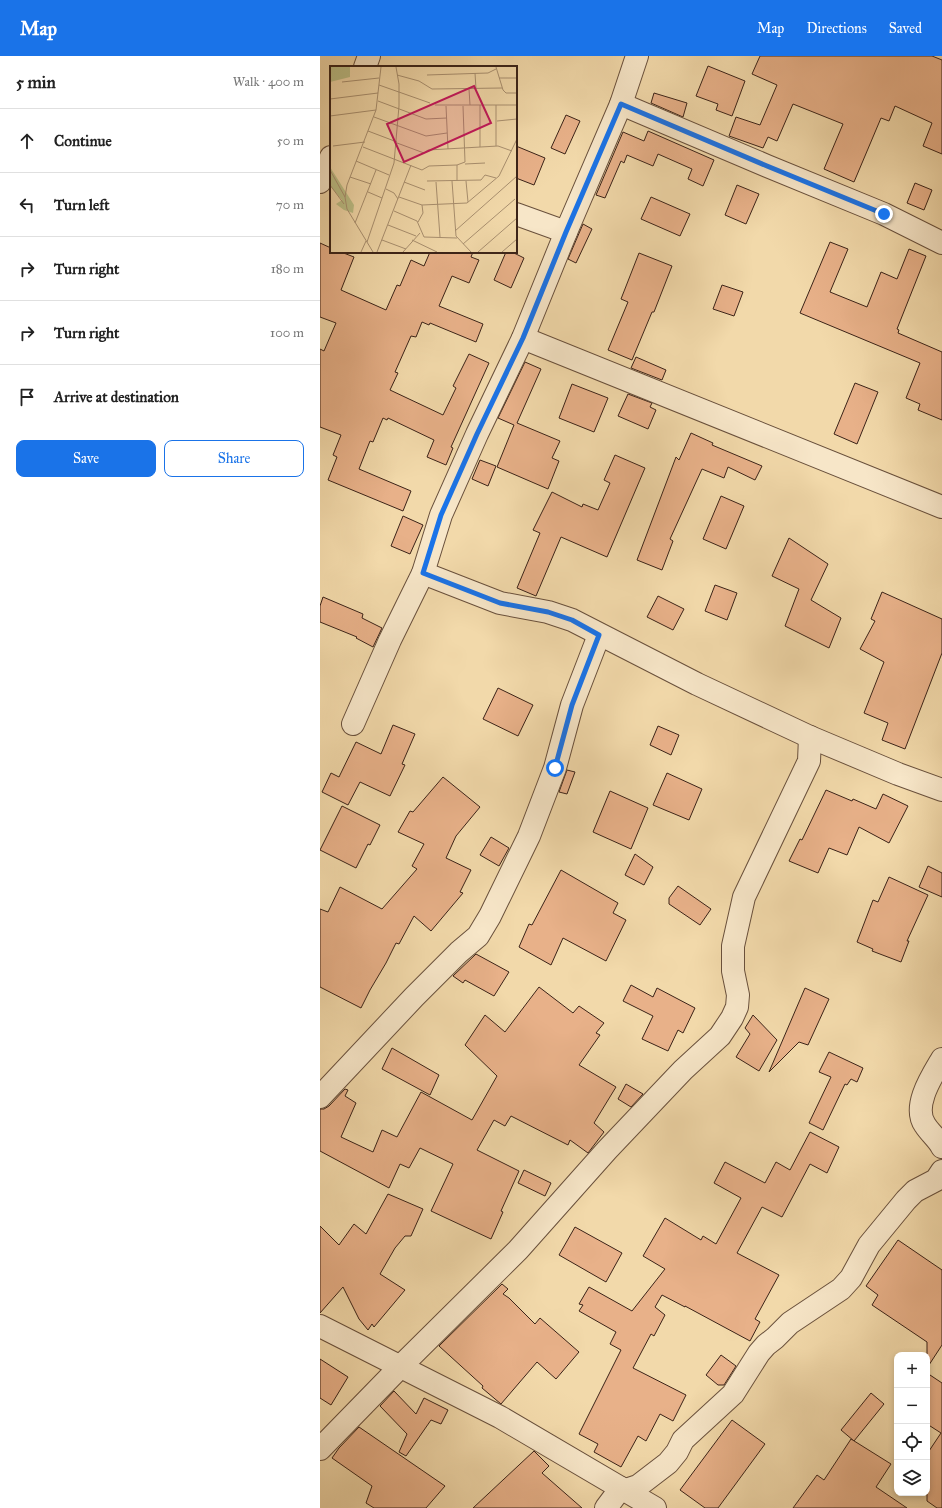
<!DOCTYPE html>
<html lang="en">
<head>
<meta charset="utf-8">
<style>
	body { margin:0; font-family:"IM FELL Great Primer",serif; background:#f6f6f6; color:#222 }
	.controls { position:absolute; right:12px; bottom:12px; display:grid; overflow:hidden; border-radius:8px; box-shadow:0 2px 6px #0003 }
	.controls button { width:36px; height:36px; display:grid; place-items:center; padding:0; border:0; border-bottom:1px solid #e0e0e0; background:#fff; color:#222; font:20px sans-serif }
	.stop { position:absolute; width:12px; height:12px; margin:-9px; border:3px solid #1a73e8; border-radius:50%; background:#fff }
	.stop.end { background:#1a73e8; border-color:#fff; box-shadow:0 1px 4px #0008 }
	.list { margin:0; padding:0; list-style:none }
	h2 { display:flex; justify-content:space-between; align-items:center; height:52px; margin:0; padding:0 16px; font-size:17px }
	h2 small { font-size:13px; font-weight:400; color:#767676 }
	.list li { display:grid; grid-template-columns:26px 1fr auto; gap:12px; align-items:center; box-sizing:border-box; height:64px; padding:0 16px; border-top:1px solid #e0e0e0 }
	.list b { display:block; font-size:15px; white-space:nowrap }
	.list em { font-size:13px; font-style:normal; color:#767676 }
	.actions { display:flex; gap:8px; padding:12px 16px }
	.actions a { flex:1; padding:9px 0; border:1px solid #1a73e8; border-radius:8px; text-align:center; font-size:14px; color:#1a73e8 }
	.actions .main { background:#1a73e8; color:#fff }
	.icon { flex:none; width:22px; height:22px; fill:none; stroke:currentColor; stroke-width:2; stroke-linecap:round; stroke-linejoin:round }
	.map { position:relative; flex:none; width:622px; height:1452px; overflow:hidden }
	header { display:flex; align-items:center; gap:24px; box-sizing:border-box; height:56px; padding:0 20px; background:#1a73e8; color:#fff }
	header strong { font-size:19px }
	nav { display:flex; gap:22px; margin-inline-start:auto; font-size:14px }
	main { display:flex }
	aside { flex:1; background:#fff }
	.map>svg:first-child { display:block }
</style>
</head>
<body>
<header>
<strong>Map</strong>
<nav><a>Map</a><a>Directions</a><a>Saved</a></nav>
</header>
<main>
<aside>
<h2>5 min<small>Walk · 400 m</small></h2>
<ul class="list">
<li><svg class="icon" aria-label="ahead" viewBox="0 0 24 24"><path d="M12 20V5M6 11l6-6 6 6"/></svg><div><b>Continue</b></div><em>50 m</em></li>
<li><svg class="icon" aria-label="left" viewBox="0 0 24 24"><path d="M17 20v-9H6M10 6l-5 5 5 5"/></svg><div><b>Turn left</b></div><em>70 m</em></li>
<li><svg class="icon" aria-label="right" viewBox="0 0 24 24"><path d="M7 20v-9h11M14 6l5 5-5 5"/></svg><div><b>Turn right</b></div><em>180 m</em></li>
<li><svg class="icon" aria-label="right" viewBox="0 0 24 24"><path d="M7 20v-9h11M14 6l5 5-5 5"/></svg><div><b>Turn right</b></div><em>100 m</em></li>
<li><svg class="icon" aria-label="arrive" viewBox="0 0 24 24"><path d="M6 21V4h12l-3 4 3 4H6"/></svg><div><b>Arrive at destination</b></div></li>
</ul>
<div class="actions"><a class="main">Save</a><a>Share</a></div>
</aside>
<div class="map">
<svg width="622" height="1452" viewBox="0 0 622 1452">
	<rect width="100%" height="100%" fill="#f2d9aa"/>
	<filter id="stains"><feTurbulence type="fractalNoise" baseFrequency=".005" numOctaves="4"/><feColorMatrix values="0 0 0 0 .2 0 0 0 0 .09 0 0 0 0 .02 0 0 0 .5 -.17"/></filter>
	<radialGradient id="worn" r=".72"><stop offset=".6" stop-color="#630" stop-opacity="0"/><stop offset="1" stop-color="#630" stop-opacity=".3"/></radialGradient>
	<g fill="#e8b189" stroke="#3b2318">
		<path d="M 440,0 L 612,0 L 622,4 L 622,98 L 603,90 L 612,67 L 575,50 L 569,65 L 561,62 L 534,126 L 504,113 L 523,68 L 473,48 L 457,85 L 448,81 L 443,92 L 409,80 L 416,61 L 440,69 L 457,29 L 432,18 Z"/>
		<path d="M 388,10 L 425,25 L 412,60 L 396,54 L 398,48 L 376,40 Z"/>
		<path d="M 334,37 L 367,47 L 363,61 L 331,47 Z"/>
		<path d="M 246,59 L 260,65 L 245,98 L 231,92 Z"/>
		<path d="M 328,75 L 394,104 L 383,130 L 368,123 L 372,113 L 338,98 L 333,110 L 307,99 L 304,107 L 301,105 L 285,142 L 276,139 L 303,76 L 324,85 Z"/>
		<path d="M 196,90 L 225,102 L 214,129 L 196,122 Z"/>
		<path d="M 595,127 L 612,134 L 604,154 L 587,147 Z"/>
		<path d="M 417,129 L 439,138 L 426,168 L 405,159 Z"/>
		<path d="M 331,141 L 370,158 L 360,180 L 321,163 Z"/>
		<path d="M 263,168 L 272,173 L 256,207 L 248,203 Z"/>
		<path d="M 510,186 L 528,193 L 510,236 L 547,251 L 561,216 L 577,223 L 589,193 L 606,200 L 577,273 L 579,274 L 578,277 L 622,296 L 622,364 L 598,354 L 600,348 L 586,342 L 600,307 L 480,257 Z"/>
		<path d="M 0,187 L 11,192 L 11,196 L 21,196 L 34,201 L 21,234 L 66,254 L 77,229 L 80,230 L 91,204 L 104,210 L 110,196 L 153,196 L 151,201 L 159,204 L 149,227 L 132,220 L 119,250 L 163,268 L 156,286 L 110,267 L 109,269 L 102,266 L 96,281 L 91,280 L 75,316 L 78,317 L 70,334 L 123,359 L 136,332 L 133,330 L 149,298 L 169,307 L 131,391 L 133,392 L 126,409 L 107,401 L 114,384 L 68,362 L 67,364 L 63,362 L 53,386 L 50,385 L 39,413 L 91,435 L 83,455 L 8,424 L 17,401 L 13,399 L 21,379 L 0,371 L 0,293 L 4,295 L 16,267 L 0,261 Z"/>
		<path d="M 186,196 L 192,196 L 204,202 L 191,232 L 174,224 Z"/>
		<path d="M 319,197 L 352,210 L 334,256 L 332,256 L 312,304 L 288,294 L 308,246 L 301,243 Z"/>
		<path d="M 402,229 L 423,236 L 414,260 L 393,253 Z"/>
		<path d="M 316,301 L 346,314 L 342,324 L 311,312 Z"/>
		<path d="M 205,306 L 221,313 L 197,367 L 240,385 L 232,402 L 239,405 L 228,433 L 177,411 L 194,369 L 178,362 Z"/>
		<path d="M 535,327 L 558,336 L 537,388 L 514,378 Z"/>
		<path d="M 252,328 L 288,342 L 274,376 L 239,362 Z"/>
		<path d="M 308,338 L 332,347 L 330,351 L 336,354 L 328,373 L 298,360 Z"/>
		<path d="M 371,377 L 393,387 L 392,389 L 442,410 L 435,424 L 408,411 L 404,422 L 382,413 L 350,483 L 353,485 L 342,514 L 317,504 L 356,401 L 359,404 Z"/>
		<path d="M 295,399 L 325,412 L 287,501 L 241,481 L 216,540 L 197,532 L 220,477 L 213,474 L 232,436 L 262,451 L 263,448 L 278,454 L 290,427 L 284,424 Z"/>
		<path d="M 160,404 L 176,410 L 168,430 L 152,423 Z"/>
		<path d="M 401,440 L 424,450 L 406,493 L 383,483 Z"/>
		<path d="M 83,460 L 103,469 L 90,498 L 71,490 Z"/>
		<path d="M 469,482 L 508,508 L 491,544 L 521,562 L 509,592 L 465,570 L 479,533 L 452,520 Z"/>
		<path d="M 395,529 L 417,537 L 407,564 L 385,555 Z"/>
		<path d="M 562,536 L 622,563 L 622,597 L 585,693 L 562,684 L 568,667 L 544,657 L 564,606 L 540,593 L 555,565 L 551,563 Z"/>
		<path d="M 338,540 L 364,553 L 353,574 L 327,561 Z"/>
		<path d="M 3,541 L 43,558 L 42,562 L 62,572 L 53,591 L 36,582 L 37,581 L 0,566 L 0,550 Z"/>
		<path d="M 178,632 L 213,649 L 198,680 L 163,663 Z"/>
		<path d="M 73,669 L 95,678 L 82,708 L 85,709 L 70,740 L 40,726 L 28,749 L 2,736 L 11,717 L 19,721 L 36,686 L 61,698 Z"/>
		<path d="M 338,670 L 359,679 L 351,699 L 330,689 Z"/>
		<path d="M 247,714 L 255,716 L 247,738 L 239,736 Z"/>
		<path d="M 347,717 L 382,733 L 369,764 L 333,749 Z"/>
		<path d="M 123,721 L 160,751 L 136,780 L 126,802 L 151,814 L 140,836 L 143,837 L 111,875 L 94,860 L 79,888 L 76,887 L 66,907 L 50,934 L 41,952 L 0,931 L 0,853 L 8,856 L 20,831 L 62,853 L 97,813 L 92,810 L 104,788 L 78,776 L 90,755 L 93,756 Z"/>
		<path d="M 506,734 L 532,745 L 533,743 L 556,753 L 563,738 L 588,750 L 569,787 L 539,771 L 527,799 L 509,792 L 498,817 L 469,805 L 480,783 L 482,784 Z"/>
		<path d="M 290,735 L 328,752 L 311,793 L 273,776 Z"/>
		<path d="M 22,750 L 60,769 L 50,789 L 48,788 L 36,812 L 0,794 Z"/>
		<path d="M 171,781 L 189,792 L 179,810 L 160,799 Z"/>
		<path d="M 315,798 L 333,811 L 324,829 L 305,819 Z"/>
		<path d="M 608,810 L 622,817 L 622,841 L 599,831 Z"/>
		<path d="M 241,814 L 298,847 L 293,857 L 306,864 L 286,905 L 243,882 L 231,909 L 199,891 L 209,868 L 212,869 Z"/>
		<path d="M 569,821 L 608,839 L 587,885 L 589,885 L 581,906 L 552,895 L 553,893 L 537,886 L 553,844 L 558,846 Z"/>
		<path d="M 358,830 L 391,853 L 380,869 L 349,848 L 349,842 Z"/>
		<path d="M 156,898 L 189,916 L 174,940 L 145,924 L 143,927 L 133,920 Z"/>
		<path d="M 311,929 L 333,941 L 337,932 L 375,952 L 363,977 L 358,974 L 348,995 L 322,983 L 333,960 L 303,945 Z"/>
		<path d="M 219,931 L 253,957 L 259,950 L 284,967 L 276,977 L 280,979 L 259,1009 L 296,1031 L 274,1067 L 284,1076 L 268,1097 L 250,1084 L 248,1089 L 191,1060 L 185,1070 L 174,1064 L 157,1094 L 199,1115 L 181,1155 L 183,1156 L 171,1183 L 111,1155 L 133,1108 L 100,1092 L 89,1112 L 80,1108 L 69,1132 L 0,1095 L 0,1053 L 4,1053 L 9,1050 L 25,1033 L 28,1034 L 25,1040 L 36,1047 L 21,1081 L 53,1096 L 62,1074 L 77,1081 L 101,1036 L 152,1064 L 177,1020 L 145,989 L 165,959 L 185,976 Z"/>
		<path d="M 485,932 L 509,943 L 488,989 L 479,986 L 449,1016 Z"/>
		<path d="M 433,959 L 457,984 L 439,1015 L 416,1001 L 430,978 L 425,972 Z"/>
		<path d="M 72,992 L 119,1019 L 110,1039 L 62,1013 Z"/>
		<path d="M 509,996 L 543,1012 L 537,1026 L 531,1023 L 527,1029 L 525,1028 L 503,1074 L 489,1067 L 511,1021 L 499,1016 Z"/>
		<path d="M 306,1028 L 323,1038 L 311,1051 L 298,1043 Z"/>
		<path d="M 490,1076 L 519,1091 L 507,1117 L 490,1108 L 462,1161 L 442,1151 L 417,1197 L 459,1219 L 435,1263 L 440,1266 L 430,1285 L 365,1250 L 365,1251 L 342,1239 L 335,1251 L 345,1259 L 334,1280 L 331,1278 L 313,1312 L 366,1339 L 353,1365 L 340,1358 L 326,1385 L 318,1380 L 301,1411 L 274,1396 L 278,1388 L 259,1378 L 301,1294 L 290,1288 L 296,1276 L 259,1255 L 263,1249 L 259,1248 L 269,1231 L 312,1255 L 345,1213 L 323,1200 L 345,1162 L 381,1184 L 383,1180 L 396,1188 L 421,1142 L 394,1127 L 405,1106 L 445,1127 L 456,1106 L 470,1114 Z"/>
		<path d="M 204,1114 L 231,1127 L 225,1140 L 198,1127 Z"/>
		<path d="M 68,1138 L 103,1153 L 91,1180 L 85,1180 L 75,1192 L 60,1218 L 85,1234 L 54,1271 L 52,1268 L 48,1274 L 39,1263 L 23,1231 L 0,1257 L 0,1170 L 19,1189 L 34,1168 L 46,1178 Z"/>
		<path d="M 255,1171 L 302,1197 L 286,1226 L 239,1199 Z"/>
		<path d="M 578,1184 L 622,1214 L 622,1289 L 607,1312 L 607,1286 L 552,1249 L 558,1239 L 546,1230 Z"/>
		<path d="M 182,1228 L 188,1233 L 183,1238 L 189,1242 L 215,1268 L 220,1262 L 259,1296 L 236,1323 L 217,1306 L 181,1348 L 162,1332 L 163,1330 L 119,1290 Z"/>
		<path d="M 401,1299 L 416,1310 L 404,1329 L 398,1329 L 386,1319 Z"/>
		<path d="M 0,1303 L 28,1321 L 11,1349 L 0,1342 Z"/>
		<path d="M 607,1317 L 622,1327 L 622,1452 L 617,1452 L 607,1445 L 607,1398 L 621,1377 L 607,1368 Z"/>
		<path d="M 74,1335 L 96,1358 L 104,1342 L 128,1354 L 121,1368 L 111,1364 L 86,1400 L 79,1396 L 87,1378 L 60,1350 Z"/>
		<path d="M 551,1337 L 564,1348 L 534,1385 L 521,1374 Z"/>
		<path d="M 412,1364 L 445,1388 L 398,1452 L 385,1452 L 360,1434 Z"/>
		<path d="M 39,1371 L 125,1430 L 106,1452 L 54,1452 L 46,1447 L 52,1430 L 12,1402 L 19,1392 Z"/>
		<path d="M 531,1383 L 571,1408 L 556,1431 L 587,1452 L 473,1452 L 497,1419 L 504,1424 Z"/>
		<path d="M 214,1395 L 229,1410 L 222,1417 L 262,1452 L 153,1452 Z"/>
	</g>
	<g fill="none" stroke-linecap="round" stroke-linejoin="round">
		<g stroke="#69503c" stroke-width="24">
			<g id="minor">
				<path d="M 45,11 L 49,0"/>
				<path d="M 301,48 L 447,110 L 564,158 L 622,187"/>
				<path d="M 0,126 L 11,101"/>
				<path d="M 196,158 L 246,176"/>
				<path d="M 203,282 L 622,451"/>
				<path d="M 103,517 L 180,547 L 228,556 L 252,564 L 377,628 L 490,681 L 578,718 L 622,734"/>
				<path d="M 33,668 L 70,584 L 103,517 L 121,459 L 157,378 L 203,282 L 246,176 L 301,48 L 317,0"/>
				<path d="M 622,1003 C 612,1020 592,1050 605,1069 C 610,1077 618,1083 622,1091"/>
				<path d="M 0,1041 L 94,941 L 139,896 L 158,880 L 170,860 L 209,780 L 235,712 L 252,649 L 279,579"/>
				<path d="M 0,1270 L 180,1361 L 335,1452"/>
				<path d="M 0,1393 L 81,1310 L 198,1194 L 287,1094 L 363,1014 L 400,980 L 412,962 L 417,951 L 418,939 L 413,915 L 413,890 L 424,841 L 489,705 L 490,681"/>
				<path d="M 306,1434 L 318,1430 L 348,1407 L 357,1396 L 363,1384 L 413,1338 L 439,1297 L 446,1289 L 455,1282 L 470,1267 L 521,1233 L 531,1222 L 549,1189 L 586,1144 L 595,1135 L 616,1124 L 622,1115"/>
				<path d="M 286,1452 L 301,1432"/>
			</g>
		</g>
		<use href="#minor" stroke="#f7e6c8" stroke-width="22"/>
	</g>
	<g fill="none" stroke-linecap="round" stroke-linejoin="round">
		<path stroke="#1a73e8" stroke-width="5" d="M 235,712 L 252,649 L 279,579 L 252,564 L 228,556 L 180,547 L 103,517 L 121,459 L 157,378 L 203,282 L 246,176 L 301,48 L 447,110 L 564,158"/>
	</g>
	<g transform="translate(10 10)">
		<rect width="187" height="187" fill="#f2d9aa"/>
		<path d="M 0,1 L 20,1 L 20,11 L 0,16 ZM 0,101 L 24,139 L 23,147 L 14,144 L 6,138 L 12,134 L 0,120 Z" fill="#bcbf87"/>
		<path fill="none" stroke="#a99070" stroke-width="1" d="M 166,1 L 173,24 L 176,27 L 187,27M 145,7 L 146,23M 67,9 L 89,15 L 102,23 L 172,22M 97,9 L 158,7 L 166,3M 169,12 L 187,12M 12,16 L 49,12M 49,19 L 100,37M 139,23 L 140,39M 0,33 L 48,27M 48,35 L 96,53 L 117,52M 105,39 L 187,39M 150,39 L 150,81M 166,39 L 166,80M 116,40 L 118,83M 0,50 L 46,44M 44,51 L 96,70 L 117,67M 167,55 L 187,53M 38,65 L 67,76M 67,77 L 94,87 L 98,84 L 168,80 L 182,85M 3,80 L 35,76M 33,81 L 92,104 L 99,100 L 127,99M 26,95 L 59,109M 135,98 L 155,97M 0,104 L 15,131 L 17,143 L 43,186M 20,111 L 41,118M 97,115 L 151,114 L 155,109 L 166,112M 122,115 L 126,170 L 141,186M 127,115 L 127,99 L 135,96 L 133,40M 136,115 L 138,136M 74,116 L 95,124M 106,116 L 110,171M 0,119 L 14,138M 56,123 L 64,127 L 68,133M 38,126 L 52,132M 15,131 L 17,119 L 46,44 L 51,1M 69,131 L 92,139 L 137,137 L 169,110 L 187,73M 64,145 L 87,155 L 94,171 L 127,172M 88,156 L 93,147 L 92,139M 25,157 L 46,104M 58,159 L 86,170M 125,165 L 187,110M 52,174 L 76,183M 82,174 L 107,186M 37,176 L 64,97 L 69,40 L 69,18 L 66,1M 133,178 L 185,133M 31,186 L 36,175M 47,186 L 81,99M 73,186 L 90,167M 148,186 L 187,152M 172,186 L 187,173"/>
		<path fill="#c2185b" fill-opacity="0.15" stroke="#c2185b" stroke-width="2" d="M 144,20 L 161,57 L 74,96 L 57,58 Z"/>
		<rect width="187" height="187" fill="none" stroke="#3b2318" stroke-width="2"/>
	</g>
	<rect width="100%" height="100%" filter="url(#stains)"/>
	<rect width="100%" height="100%" fill="url(#worn)"/>
</svg>
<div class="controls">
<button>+</button>
<button>−</button>
<button><svg class="icon" aria-label="locate" viewBox="0 0 24 24"><circle cx="12" cy="12" r="6"/><path d="M12 2v4M12 18v4M2 12h4M18 12h4"/></svg></button>
<button><svg class="icon" aria-label="layers" viewBox="0 0 24 24"><path d="M12 4l9 5-9 5-9-5zM3 14l9 5 9-5"/></svg></button>
</div>
<div class="stop" style="left:235px;top:712px"></div>
<div class="stop end" style="left:564px;top:158px"></div>
</div>
</main>
</body>
</html>
